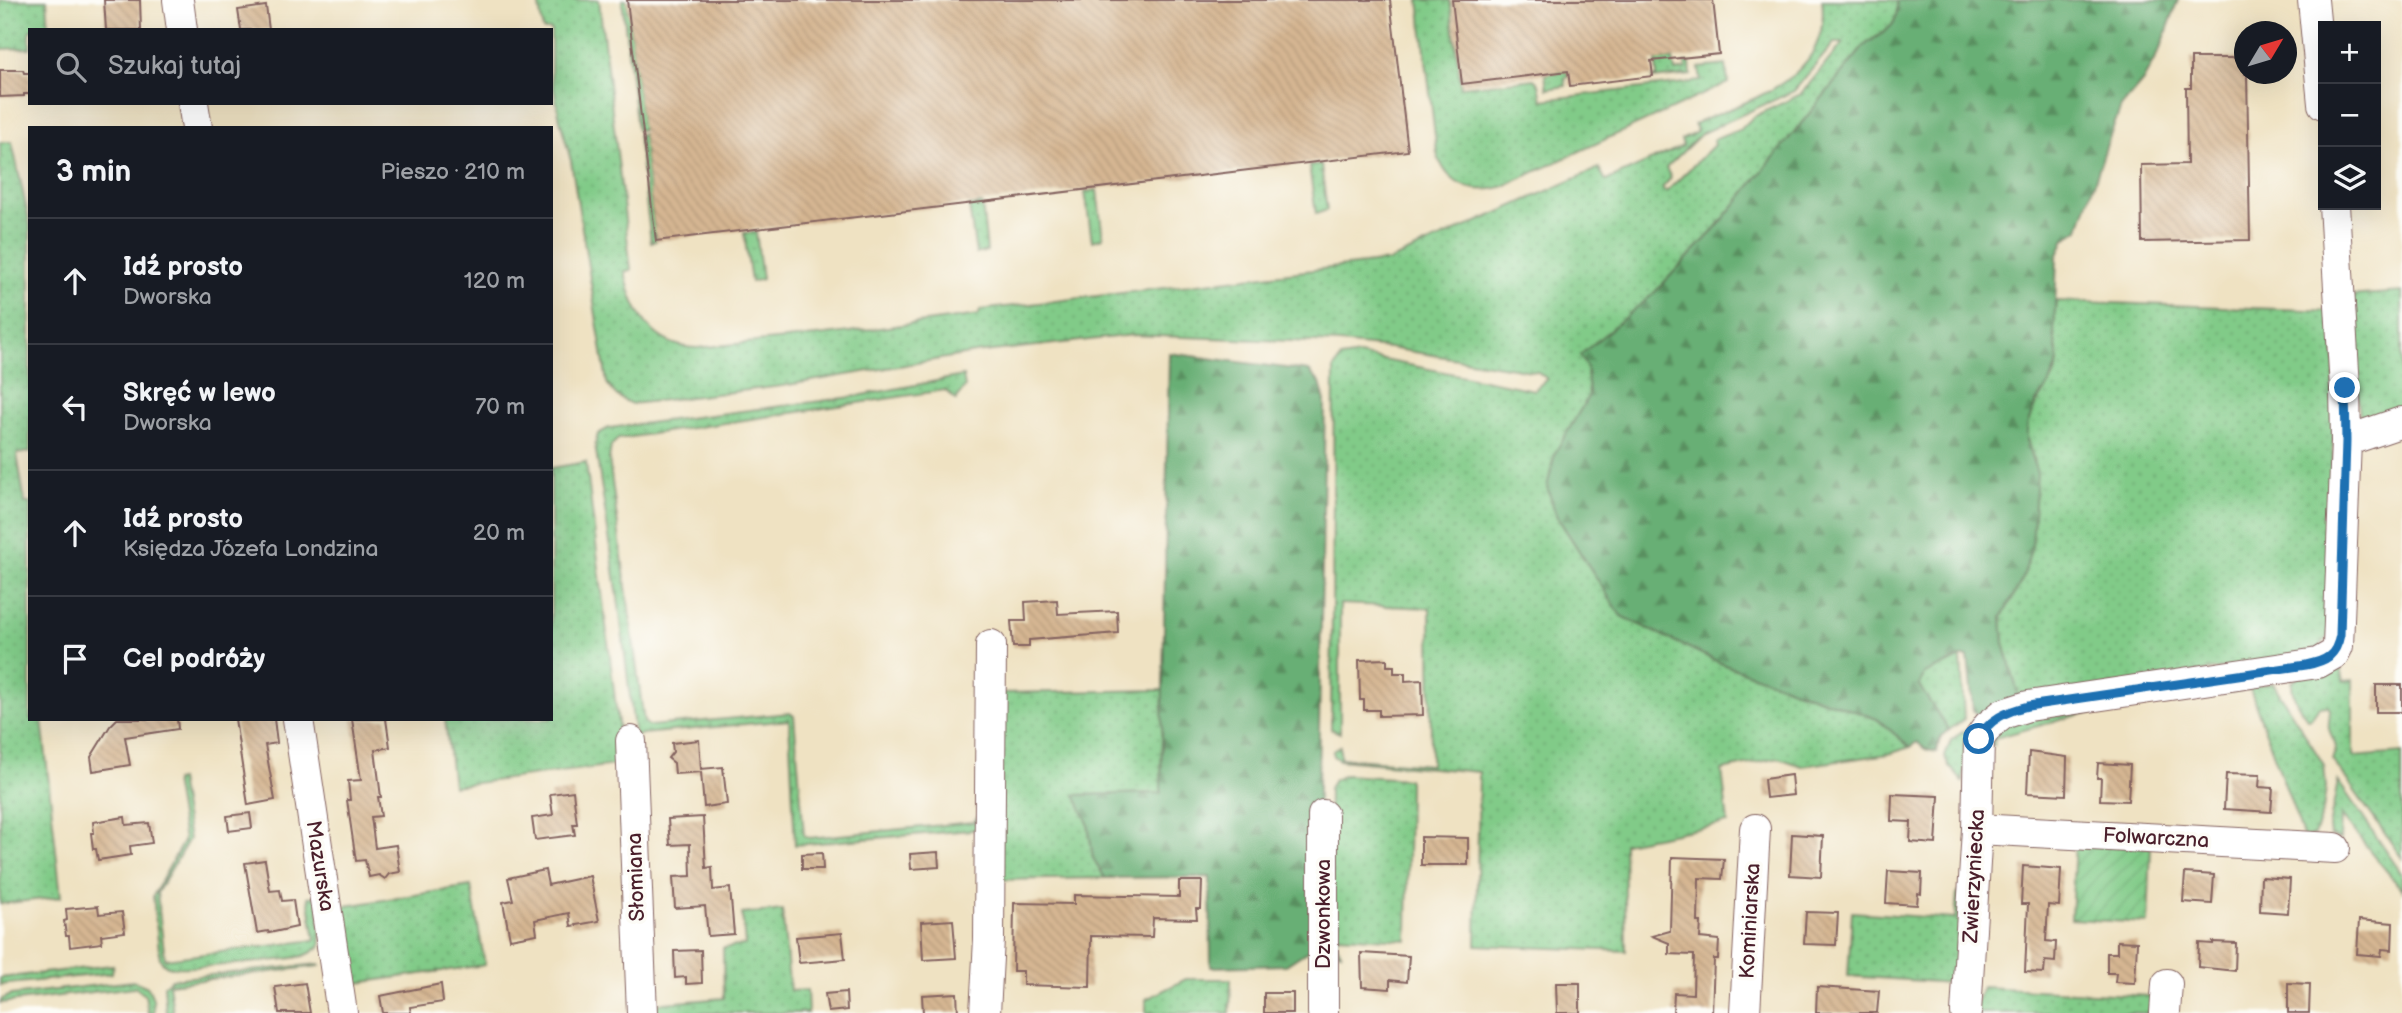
<!DOCTYPE html>
<html lang="pl">
<head>
<meta charset="utf-8">
<style>
	body { margin:0; font-family:"Balsamiq Sans",sans-serif; background:#242831; color:#f1f3f6 }
	.controls { position:absolute; right:21px; top:21px; display:grid; overflow:hidden; border-radius:0px; box-shadow:0 7px 28px #0002 }
	.controls button { width:63px; height:63px; display:grid; place-items:center; padding:0; border:0; border-bottom:2px solid #363941; background:#171b24; color:#f1f3f6; font:35px sans-serif }
	.compass { position:absolute; left:2234px; top:21px; width:63px; height:63px; border-radius:50%; background:#171b24; box-shadow:0 7px 28px #0002; rotate:52deg }
	.stop { position:absolute; width:21px; height:21px; margin:-16px; border:5px solid #1f6fb2; border-radius:50%; background:#fff }
	.stop.end { background:#1f6fb2; border-color:#fff; box-shadow:0 2px 7px #0008 }
	.list { margin:0; padding:0; list-style:none }
	h2 { display:flex; justify-content:space-between; align-items:center; height:91px; margin:0; padding:0 28px; font-size:30px }
	h2 small { font-size:23px; font-weight:400; color:#9ea1a6 }
	.list li { display:grid; grid-template-columns:46px 1fr auto; gap:21px; align-items:center; box-sizing:border-box; height:126px; padding:0 28px; border-top:2px solid #363941 }
	.list b { display:block; font-size:26px; white-space:nowrap }
	.list p { margin:0; font-size:23px; white-space:nowrap; color:#9ea1a6 }
	.list em { font-size:23px; font-style:normal; color:#9ea1a6 }
	.icon { flex:none; width:38px; height:38px; fill:none; stroke:currentColor; stroke-width:2; stroke-linecap:round; stroke-linejoin:round }
	.map { position:relative; flex:none; width:2402px; height:1013px; overflow:hidden }
	.search { position:absolute; background:#171b24; box-shadow:0 7px 28px #0002; left:28px; top:28px; width:525px; height:77px; display:flex; align-items:center; gap:18px; box-sizing:border-box; padding:0 24px; border-radius:0px; color:#9ea1a6; font-size:26px }
	.panel { position:absolute; background:#171b24; box-shadow:0 7px 28px #0002; left:28px; top:126px; width:525px; height:595px; border-radius:0px }
	.map>svg:first-child { display:block }
</style>
</head>
<body>
<div class="map">
<svg width="2402" height="1013" viewBox="0 0 2402 1013">
	<defs>
		<pattern id="grass-dots" width="8" height="8" patternUnits="userSpaceOnUse" patternTransform="scale(1.75)"><rect width="8" height="8" fill="#81cb88"/><path d="M2 2h.1M6 6h.1" fill="none" stroke="#71ae76" stroke-width="1.8" stroke-linecap="round"/></pattern>
		<pattern id="forest-firs" width="22" height="20" patternUnits="userSpaceOnUse" patternTransform="scale(1.75)"><rect width="22" height="20" fill="#68af74"/><path d="M5 1l3.5 6h-7zM16 11l3.5 6h-7z" fill="#588e5f"/></pattern>
		<pattern id="garden-furrows" width="10" height="10" patternUnits="userSpaceOnUse" patternTransform="scale(1.75)"><rect width="10" height="10" fill="#81cb88"/><path d="M-1 1l2-2M0 10L10 0M9 11l2-2" fill="none" stroke="#71ae76"/></pattern>
		<pattern id="building-back-hatch" width="6" height="6" patternUnits="userSpaceOnUse" patternTransform="scale(1.75)"><rect width="6" height="6" fill="#d5b692"/><path d="M-1 5l2 2M0 0l6 6M5-1l2 2" fill="none" stroke="#b89c7e"/></pattern>
	</defs>
	<rect width="100%" height="100%" fill="#fdfcf7"/>
	<filter id="ink" filterUnits="userSpaceOnUse"><feTurbulence type="fractalNoise" baseFrequency=".0143" numOctaves="2"/><feDisplacementMap in="SourceGraphic" scale="14" xChannelSelector="R" yChannelSelector="G"/><feConvolveMatrix kernelMatrix="1 2 1 2 8 2 1 2 1" color-interpolation-filters="sRGB"/></filter>
	<filter id="wash" filterUnits="userSpaceOnUse"><feTurbulence type="fractalNoise" baseFrequency=".00686" numOctaves="4" result="noise"/><feDisplacementMap in="SourceGraphic" scale="28" xChannelSelector="R" yChannelSelector="G"/><feGaussianBlur stdDeviation="1.57" result="paint"/><feColorMatrix in="noise" values="0 0 0 0 0 0 0 0 0 0 0 0 0 0 0 0 0 1.4 0 .05"/><feComposite in="paint" operator="in"/></filter>
	<g filter="url(#wash)">
		<rect width="100%" height="100%" fill="#efe2c2"/>
		<g fill="url(#grass-dots)" stroke="#66755a" stroke-width="2" fill-rule="evenodd">
			<path d="M 0,0 L 47,0 L 49,30 L 30,30 L 30,48 L 0,49 Z"/>
			<path d="M 538,0 L 599,0 L 631,270 L 625,271 C 632,311 652,347 697,348 L 826,335 L 979,315 L 980,310 L 1389,261 L 1599,168 L 1606,181 L 1683,146 L 1681,140 L 1697,132 L 1694,124 C 1752,98 1832,80 1822,0 L 1897,0 C 1899,30 1886,29 1865,45 L 1717,227 L 1654,293 L 1626,318 L 1587,368 L 1589,395 L 1556,515 L 1621,616 L 1725,665 L 1877,719 L 1910,747 L 1889,754 L 1802,766 L 1779,758 L 1722,770 L 1728,823 L 1624,843 L 1626,951 L 1476,945 L 1479,772 L 1339,760 L 1333,756 L 1333,750 L 1340,746 L 1340,758 L 1431,765 L 1430,608 L 1340,604 L 1340,733 L 1331,729 L 1334,368 L 1341,358 L 1359,355 L 1534,390 L 1547,379 L 1538,372 L 1389,348 L 1339,343 L 1133,335 L 975,353 L 782,386 L 632,404 C 619,399 614,394 607,383 L 571,161 L 560,120 L 551,73 L 551,30 L 543,30 ZM 1834,43 L 1843,43 L 1801,94 L 1753,117 L 1741,129 L 1713,140 L 1714,145 L 1666,192 L 1662,188 L 1671,178 L 1666,168 L 1702,133 L 1794,91 Z"/>
			<path d="M 622,0 L 627,0 L 643,130 L 637,130 Z"/>
			<path d="M 1419,0 L 1450,0 L 1461,87 L 1534,79 L 1539,84 L 1542,100 L 1701,81 L 1699,68 L 1726,65 L 1728,83 L 1502,187 C 1471,195 1446,184 1437,153 Z"/>
			<path d="M 1673,59 L 1675,71 L 1686,69 L 1685,63 L 1690,63 L 1691,75 L 1653,79 L 1657,76 L 1656,61 Z"/>
			<path d="M 1567,71 L 1568,77 L 1565,78 L 1566,86 L 1547,89 L 1545,74 Z"/>
			<path d="M 643,134 L 656,241 L 651,242 L 638,135 Z"/>
			<path d="M 0,142 L 12,142 L 30,225 L 30,452 L 17,454 L 25,503 L 30,503 L 30,719 L 42,719 L 61,897 L 0,904 Z"/>
			<path d="M 1321,165 L 1327,210 L 1316,214 L 1309,166 Z"/>
			<path d="M 1097,190 L 1103,238 L 1092,241 L 1085,192 Z"/>
			<path d="M 982,204 L 987,251 L 976,254 L 969,206 Z"/>
			<path d="M 756,232 L 762,279 L 751,282 L 744,233 Z"/>
			<path d="M 2402,292 L 2402,415 L 2361,428 L 2348,296 Z"/>
			<path d="M 2056,301 L 2335,311 L 2330,635 L 2312,654 L 2020,701 L 2004,643 L 2002,617 L 2023,578 L 2034,459 C 2010,409 2052,401 2058,362 C 2059,354 2055,343 2054,335 C 2054,324 2055,312 2056,301 Z"/>
			<path d="M 963,376 L 965,387 L 956,400 L 945,390 L 618,439 L 611,446 L 609,459 L 644,722 L 649,726 L 790,713 L 794,716 L 804,835 L 809,838 L 973,822 L 977,817 L 982,829 L 795,845 L 789,720 L 642,734 L 635,738 L 617,590 L 595,444 L 598,434 L 609,428 L 852,397 Z"/>
			<path d="M 586,462 L 623,764 L 453,786 L 445,719 L 551,719 L 551,468 Z"/>
			<path d="M 1961,657 L 1964,719 L 1949,730 L 1919,686 L 1924,674 Z"/>
			<path d="M 2332,666 L 2341,668 L 2344,681 L 2353,680 L 2353,757 L 2402,753 L 2402,858 L 2332,759 C 2340,742 2333,743 2329,729 C 2328,724 2330,715 2330,709 L 2327,706 L 2319,707 L 2310,719 L 2308,719 C 2298,707 2292,697 2292,682 L 2299,676 Z"/>
			<path d="M 2273,683 L 2324,765 L 2326,787 L 2323,810 L 2314,835 L 2304,838 L 2250,689 L 2082,714 L 1995,738 L 1994,745 L 1987,745 L 2002,724 Z"/>
			<path d="M 1163,690 L 1161,793 L 1076,795 L 1088,823 L 1093,858 L 1105,878 L 996,880 L 1001,693 Z"/>
			<path d="M 1965,730 L 1969,730 L 1963,782 L 1949,766 L 1945,757 L 1951,740 Z"/>
			<path d="M 1345,775 L 1408,779 L 1409,782 L 1407,940 L 1337,936 L 1337,944 L 1341,952 L 1335,950 L 1327,920 L 1329,788 L 1334,780 Z"/>
			<path d="M 179,780 L 189,839 L 157,893 L 165,959 L 315,940 L 308,897 L 318,896 L 321,945 C 316,950 310,954 303,956 C 286,960 181,971 168,966 C 164,965 163,963 160,959 L 153,896 L 184,840 L 174,781 Z"/>
			<path d="M 2338,781 L 2402,874 L 2402,890 L 2341,815 L 2340,840 L 2330,835 L 2329,827 Z"/>
			<path d="M 471,886 L 485,965 L 350,984 L 339,907 Z"/>
			<path d="M 1957,893 L 1964,894 L 1959,1013 L 1950,1013 L 1951,983 L 1848,976 L 1852,912 L 1955,919 Z"/>
			<path d="M 782,910 L 790,991 L 807,990 L 808,1013 L 648,1013 L 653,1004 L 724,998 L 723,948 L 745,945 L 742,914 Z"/>
			<path d="M 319,964 L 320,966 L 169,984 L 173,1013 L 166,1013 L 164,985 L 172,979 Z"/>
			<path d="M 113,965 L 112,973 L 0,985 L 0,978 Z"/>
			<path d="M 1186,979 L 1231,979 L 1230,1013 L 1146,1013 L 1146,999 Z"/>
			<path d="M 134,981 L 148,987 L 153,999 L 154,1013 L 148,1013 L 145,995 L 135,987 L 0,1003 L 2,999 L 11,995 Z"/>
			<path d="M 1982,987 L 2149,996 L 2149,992 L 2152,993 L 2158,1013 L 1973,1013 Z"/>
		</g>
		<g fill="url(#forest-firs)" stroke="#596750" stroke-width="2">
			<path d="M 1897,0 L 2178,0 L 2162,45 L 2143,81 L 2121,107 L 2107,144 L 2079,229 L 2065,239 L 2057,257 L 2054,333 L 2058,362 L 2048,386 L 2036,402 L 2027,426 L 2027,444 L 2037,473 L 2032,546 L 2023,578 L 2002,617 L 2004,643 L 2020,701 L 1979,716 L 1973,710 L 1968,657 L 1961,657 L 1924,674 L 1919,686 L 1949,730 L 1941,736 L 1936,752 L 1925,749 L 1917,742 L 1910,747 L 1877,719 L 1725,665 L 1621,616 L 1556,515 L 1547,487 L 1555,453 L 1589,395 L 1587,368 L 1580,355 L 1654,293 L 1717,227 L 1865,45 C 1886,29 1899,30 1897,0 Z"/>
			<path d="M 1169,353 L 1309,371 L 1320,383 L 1325,401 L 1315,952 L 1306,952 L 1286,965 L 1211,967 L 1210,877 L 1105,878 L 1093,858 L 1088,823 L 1075,795 L 1161,793 Z"/>
		</g>
		<path fill="url(#garden-furrows)" stroke="#66755a" stroke-width="2" d="M 2075,843 L 2151,847 L 2148,923 L 2071,919 Z"/>
		<g id="blocks">
			<g fill="url(#building-back-hatch)">
				<path d="M 104,0 L 140,0 L 141,30 L 106,30 Z"/>
				<path d="M 627,0 L 1390,0 L 1408,151 L 656,241 Z"/>
				<path d="M 1452,0 L 1713,0 L 1719,54 L 1651,61 L 1653,76 L 1570,86 L 1568,71 L 1462,84 Z"/>
				<path d="M 266,6 L 269,30 L 241,30 L 238,10 Z"/>
				<path d="M 2191,58 L 2244,58 L 2244,74 L 2247,74 L 2250,240 L 2142,242 L 2141,165 L 2187,164 L 2186,88 L 2191,88 Z"/>
				<path d="M 0,70 L 23,70 L 24,73 L 30,73 L 30,94 L 24,94 L 24,96 L 0,97 Z"/>
				<path d="M 1057,600 L 1058,614 L 1117,611 L 1118,633 L 1029,640 L 1029,647 L 1013,647 L 1011,621 L 1026,621 L 1025,602 Z"/>
				<path d="M 1387,659 L 1387,666 L 1394,666 L 1394,673 L 1405,673 L 1405,681 L 1422,680 L 1423,715 L 1379,716 L 1379,710 L 1364,710 L 1364,700 L 1360,700 L 1359,660 Z"/>
				<rect x="2376" y="685" width="26" height="27"/>
				<path d="M 117,719 L 177,719 L 178,729 L 125,737 L 130,765 L 93,771 L 91,757 L 110,726 Z"/>
				<path d="M 235,719 L 274,719 L 277,743 L 265,745 L 275,800 L 248,805 Z"/>
				<path d="M 352,719 L 386,719 L 390,747 L 375,750 L 381,797 L 378,797 L 381,816 L 371,817 L 375,848 L 396,845 L 400,872 L 389,874 L 385,879 L 379,875 L 369,877 L 365,860 L 356,861 L 347,800 L 350,800 L 348,781 L 361,780 Z"/>
				<path d="M 699,740 L 701,769 L 723,767 L 727,804 L 704,807 L 701,772 L 675,774 L 674,763 L 668,758 L 673,752 L 672,743 Z"/>
				<path d="M 2029,752 L 2067,757 L 2066,795 L 2027,793 Z"/>
				<path d="M 2098,763 L 2130,765 L 2128,801 L 2100,800 L 2101,778 L 2097,778 Z"/>
				<path d="M 2226,774 L 2260,775 L 2259,787 L 2273,788 L 2271,812 L 2224,809 Z"/>
				<path d="M 1791,775 L 1793,795 L 1766,798 L 1764,779 Z"/>
				<path d="M 573,791 L 577,824 L 573,824 L 575,835 L 535,840 L 532,818 L 553,815 L 550,794 Z"/>
				<path d="M 1892,794 L 1939,796 L 1936,844 L 1910,842 L 1911,822 L 1891,821 Z"/>
				<path d="M 250,813 L 252,828 L 229,831 L 227,816 Z"/>
				<path d="M 125,817 L 126,825 L 149,823 L 152,843 L 130,846 L 131,855 L 98,860 L 96,849 L 93,849 L 91,833 L 94,833 L 93,822 Z"/>
				<path d="M 703,817 L 706,868 L 712,867 L 713,890 L 730,888 L 734,934 L 708,936 L 705,906 L 675,908 L 673,877 L 691,876 L 690,844 L 670,845 L 668,819 Z"/>
				<path d="M 1792,834 L 1823,836 L 1821,877 L 1790,875 Z"/>
				<path d="M 1421,837 L 1468,838 L 1468,865 L 1421,865 Z"/>
				<path d="M 938,852 L 939,867 L 911,869 L 910,854 Z"/>
				<path d="M 822,853 L 823,869 L 802,869 L 802,854 Z"/>
				<path d="M 1672,857 L 1724,859 L 1722,879 L 1699,878 L 1698,922 L 1701,922 L 1700,938 L 1719,940 L 1718,959 L 1714,959 L 1712,1013 L 1673,1013 L 1674,993 L 1693,994 L 1694,955 L 1669,954 L 1669,943 L 1652,936 L 1670,931 Z"/>
				<path d="M 265,860 L 270,891 L 280,890 L 282,901 L 293,900 L 297,927 L 269,933 L 268,931 L 257,933 L 245,863 Z"/>
				<path d="M 2023,866 L 2061,869 L 2059,906 L 2048,905 L 2046,941 L 2056,942 L 2055,962 L 2045,961 L 2044,973 L 2025,972 L 2028,904 L 2021,904 Z"/>
				<path d="M 545,870 L 548,885 L 590,876 L 599,921 L 571,926 L 569,913 L 535,920 L 537,934 L 510,939 L 503,902 L 513,900 L 508,878 Z"/>
				<path d="M 1888,871 L 1922,873 L 1921,894 L 1918,893 L 1917,905 L 1886,903 Z"/>
				<path d="M 2185,873 L 2214,875 L 2212,904 L 2183,902 Z"/>
				<path d="M 2261,877 L 2290,879 L 2288,913 L 2260,911 Z"/>
				<path d="M 1179,881 L 1202,881 L 1201,909 L 1196,909 L 1197,919 L 1153,918 L 1152,937 L 1091,936 L 1090,987 L 1023,985 L 1023,971 L 1013,971 L 1014,903 L 1074,904 L 1074,895 L 1179,897 Z"/>
				<path d="M 98,906 L 99,914 L 122,912 L 125,932 L 101,935 L 102,943 L 70,947 L 69,936 L 66,936 L 64,921 L 67,920 L 66,909 Z"/>
				<path d="M 1806,912 L 1838,913 L 1836,945 L 1804,944 Z"/>
				<path d="M 953,920 L 956,958 L 923,960 L 921,922 Z"/>
				<path d="M 2359,920 L 2393,923 L 2392,950 L 2382,949 L 2381,956 L 2357,954 Z"/>
				<path d="M 842,933 L 845,959 L 799,963 L 796,937 Z"/>
				<path d="M 2117,941 L 2137,942 L 2135,983 L 2115,982 L 2116,973 L 2107,973 L 2107,953 L 2117,953 Z"/>
				<path d="M 2213,942 L 2236,943 L 2235,971 L 2198,967 L 2199,943 L 2213,944 Z"/>
				<path d="M 701,950 L 702,983 L 686,984 L 686,977 L 675,978 L 674,951 Z"/>
				<path d="M 1361,953 L 1409,956 L 1407,982 L 1390,980 L 1390,989 L 1362,987 Z"/>
				<path d="M 305,983 L 310,1013 L 279,1013 L 275,987 Z"/>
				<path d="M 1556,983 L 1580,983 L 1580,1013 L 1557,1013 Z"/>
				<path d="M 2288,983 L 2310,984 L 2309,1013 L 2288,1013 Z"/>
				<path d="M 441,984 L 443,1002 L 410,1007 L 411,1013 L 383,1013 L 380,996 Z"/>
				<path d="M 1817,987 L 1879,991 L 1877,1013 L 1816,1013 Z"/>
				<path d="M 846,992 L 847,1010 L 828,1012 L 825,994 Z"/>
				<path d="M 957,993 L 958,1013 L 923,1013 L 922,995 Z"/>
				<rect x="1264" y="993" width="29" height="20"/>
			</g>
		</g>
	</g>
	<g filter="url(#ink)">
		<use href="#blocks" fill-opacity="0" stroke="#846360" stroke-width="2"/>
		<g fill="none" stroke-linecap="round" stroke-linejoin="round">
			<g stroke="#846360" stroke-width="32">
				<g id="minor">
					<path d="M 178,0 L 182,30"/>
					<path d="M 2313,0 L 2323,104"/>
					<path d="M 193,103 L 197,128"/>
					<path d="M 2346,441 L 2402,422"/>
					<path d="M 298,719 L 342,1013"/>
					<path d="M 631,741 L 642,1013"/>
					<path d="M 1977,829 L 2335,848"/>
					<path d="M 985,1013 L 989,939 L 991,645"/>
					<path d="M 1323,1013 L 1323,815"/>
					<path d="M 1745,1013 L 1755,829"/>
					<path d="M 1966,1013 L 1977,829 L 1979,739 L 1988,726 L 2003,714 L 2028,706 L 2318,663 L 2334,654 L 2338,646 L 2346,441 L 2345,388 L 2334,205"/>
					<path d="M 2165,1013 L 2167,984"/>
				</g>
			</g>
			<use href="#minor" stroke="#fff" stroke-width="30"/>
		</g>
	</g>
	<g fill="none" stroke-linecap="round" stroke-linejoin="round" filter="url(#ink)">
		<path stroke="#1f6fb2" stroke-width="9" d="M 1979,739 C 1988,719 2008,711 2028,706 L 2306,665 C 2326,661 2336,656 2340,635 L 2346,441 L 2345,388"/>
	</g>
	<g text-anchor="middle" dominant-baseline="central" stroke-width="7" stroke-linejoin="round" paint-order="stroke">
		<g font-size="21" fill="#4a1f2b" stroke="#fdfcf7">
			<text transform="translate(2156 838) rotate(3)">Folwarczna</text>
			<text transform="translate(320 866) rotate(81)">Mazurska</text>
			<text transform="translate(1974 876) rotate(-87)">Zwierzyniecka</text>
			<text transform="translate(636 877) rotate(-92)">Słomiana</text>
			<text transform="translate(1323 914) rotate(-90)">Dzwonkowa</text>
			<text transform="translate(1750 921) rotate(-87)">Kominiarska</text>
		</g>
	</g>
</svg>
<div class="controls">
<button>+</button>
<button>−</button>
<button><svg class="icon" aria-label="layers" viewBox="0 0 24 24"><path d="M12 4l9 5-9 5-9-5zM3 14l9 5 9-5"/></svg></button>
</div>
<svg class="compass" viewBox="-18 -18 36 36"><path d="M0-13l5 13h-10z" fill="#e53935"/><path d="M0 13l5-13h-10z" fill="#9ea1a6"/></svg>
<div class="stop" style="left:1979px;top:739px"></div>
<div class="stop end" style="left:2345px;top:388px"></div>
<div class="search"><svg class="icon" aria-label="search" viewBox="0 0 24 24"><circle cx="10" cy="10" r="6"/><path d="M15 15l6 6"/></svg>Szukaj tutaj</div>
<section class="panel">
<h2>3 min<small>Pieszo · 210 m</small></h2>
<ul class="list">
<li><svg class="icon" aria-label="ahead" viewBox="0 0 24 24"><path d="M12 20V5M6 11l6-6 6 6"/></svg><div><b>Idź prosto</b><p>Dworska</p></div><em>120 m</em></li>
<li><svg class="icon" aria-label="left" viewBox="0 0 24 24"><path d="M17 20v-9H6M10 6l-5 5 5 5"/></svg><div><b>Skręć w lewo</b><p>Dworska</p></div><em>70 m</em></li>
<li><svg class="icon" aria-label="ahead" viewBox="0 0 24 24"><path d="M12 20V5M6 11l6-6 6 6"/></svg><div><b>Idź prosto</b><p>Księdza Józefa Londzina</p></div><em>20 m</em></li>
<li><svg class="icon" aria-label="arrive" viewBox="0 0 24 24"><path d="M6 21V4h12l-3 4 3 4H6"/></svg><div><b>Cel podróży</b></div></li>
</ul>
</section>
</div>
</body>
</html>
